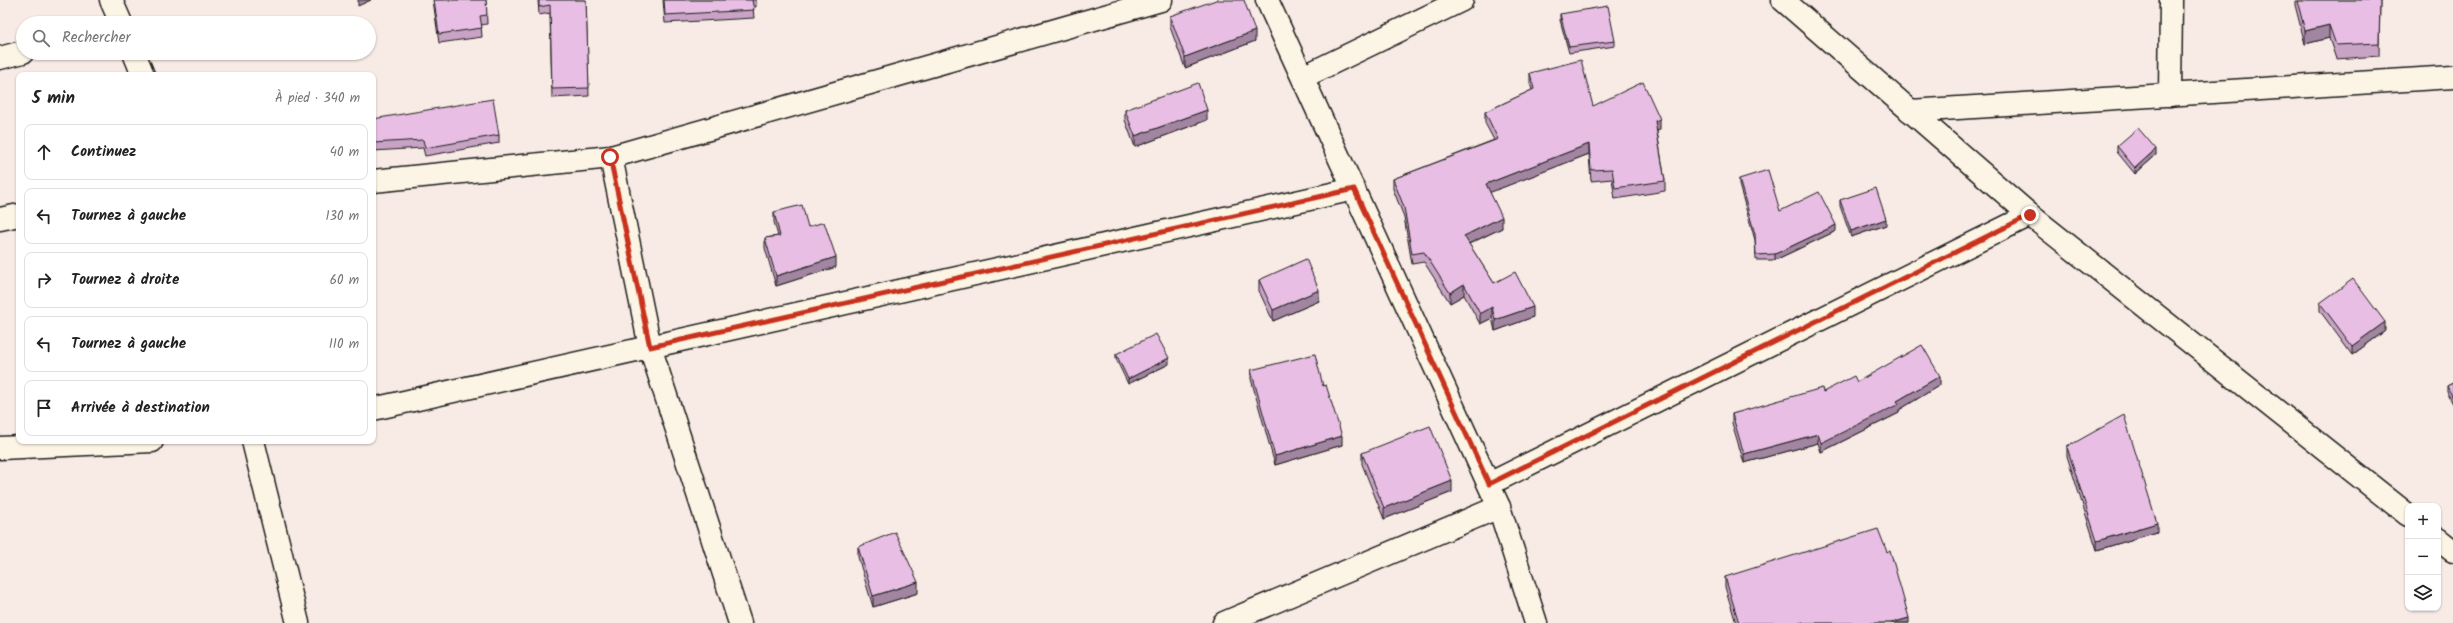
<!DOCTYPE html>
<html lang="fr">
<head>
<meta charset="utf-8">
<style>
	body { margin:0; font-family:Kalam,sans-serif; background:#f2f2f2; color:#222 }
	.controls { position:absolute; right:12px; bottom:12px; display:grid; overflow:hidden; border-radius:8px; box-shadow:0 1px 3px #0004 }
	.controls button { width:36px; height:36px; display:grid; place-items:center; padding:0; border:0; border-bottom:1px solid #e0e0e0; background:#fff; color:#222; font:20px sans-serif }
	.stop { position:absolute; width:12px; height:12px; margin:-9px; border:3px solid #c8321e; border-radius:50%; background:#fff }
	.stop.end { background:#c8321e; border-color:#fff; box-shadow:0 1px 4px #0008 }
	.list { margin:0; padding:0; list-style:none }
	h2 { display:flex; justify-content:space-between; align-items:center; height:52px; margin:0; padding:0 16px; font-size:17px }
	h2 small { font-size:13px; font-weight:400; color:#767676 }
	.list li { display:grid; grid-template-columns:26px 1fr auto; gap:12px; align-items:center; box-sizing:border-box; height:56px; margin:0 8px 8px; padding:0 8px; border:1px solid #e0e0e0; border-radius:8px }
	.list b { display:block; font-size:15px; white-space:nowrap }
	.list em { font-size:13px; font-style:normal; color:#767676 }
	.icon { flex:none; width:22px; height:22px; fill:none; stroke:currentColor; stroke-width:2; stroke-linecap:round; stroke-linejoin:round }
	.map { position:relative; flex:none; width:2453px; height:623px; overflow:hidden }
	.search { position:absolute; background:#fff; box-shadow:0 1px 3px #0004; left:16px; top:16px; width:360px; height:44px; display:flex; align-items:center; gap:10px; box-sizing:border-box; padding:0 14px; border-radius:22px; color:#767676; font-size:15px }
	.panel { position:absolute; background:#fff; box-shadow:0 1px 3px #0004; left:16px; top:72px; width:360px; height:372px; border-radius:8px }
	.map>svg:first-child { display:block }
</style>
</head>
<body>
<div class="map">
<svg width="2453" height="623" viewBox="0 0 2453 623">
	<rect width="100%" height="100%" fill="#f8eae5"/>
	<filter id="ink" filterUnits="userSpaceOnUse"><feTurbulence type="fractalNoise" baseFrequency=".025" numOctaves="2"/><feDisplacementMap in="SourceGraphic" scale="8" xChannelSelector="R" yChannelSelector="G"/><feConvolveMatrix kernelMatrix="1 2 1 2 8 2 1 2 1" color-interpolation-filters="sRGB"/></filter>
	<g filter="url(#ink)">
		<g fill="none" stroke-linecap="round" stroke-linejoin="round">
			<g stroke="#1c1c1c" stroke-width="25">
				<g id="minor">
					<path d="M 111,0 L 121,23"/>
					<path d="M 1267,0 L 1499,507 L 1536,623"/>
					<path d="M 1783,0 L 2030,215 L 2408,515"/>
					<path d="M 134,53 L 143,75"/>
					<path d="M 0,58 L 23,52"/>
					<path d="M 1303,77 L 1462,0"/>
					<path d="M 2170,95 L 2171,0"/>
					<path d="M 1910,111 L 2453,77"/>
					<path d="M 611,157 L 650,347 L 740,623"/>
					<path d="M 373,181 L 611,157 L 1161,0"/>
					<path d="M 0,219 L 19,215"/>
					<path d="M 373,409 L 1354,189"/>
					<path d="M 253,441 L 298,623"/>
					<path d="M 0,448 L 152,441"/>
					<path d="M 1489,484 L 2030,215"/>
					<path d="M 2438,539 L 2453,551"/>
					<path d="M 1224,623 L 1499,507"/>
				</g>
			</g>
			<use href="#minor" stroke="#fcf5e5" stroke-width="22"/>
		</g>
		<g fill="#c8a3c5" stroke="#1c1c1c">
			<path d="M 433,0 L 486,0 L 487,24 L 481,25 L 482,37 L 439,43 Z"/>
			<path d="M 538,0 L 586,0 L 589,96 L 552,98 L 550,13 L 539,15 Z"/>
			<path d="M 663,0 L 756,0 L 756,7 L 753,7 L 754,18 L 665,23 Z"/>
			<path d="M 2295,0 L 2380,0 L 2379,56 L 2336,59 L 2329,38 L 2305,44 L 2295,5 Z"/>
			<path d="M 1560,14 L 1615,41 L 1615,46 L 1569,53 L 1560,20 Z"/>
			<path d="M 1170,16 L 1255,41 L 1185,68 L 1170,27 Z"/>
			<path d="M 1530,73 L 1593,106 L 1660,129 L 1657,131 L 1665,181 L 1665,191 L 1615,199 L 1612,179 L 1591,181 L 1589,154 L 1490,192 L 1502,228 L 1469,244 L 1494,283 L 1533,317 L 1495,331 L 1492,318 L 1480,324 L 1464,295 L 1450,303 L 1424,262 L 1412,264 L 1404,217 L 1393,189 L 1393,179 L 1494,140 L 1485,123 L 1485,112 L 1532,90 L 1530,83 Z"/>
			<path d="M 1125,110 L 1207,120 L 1135,147 L 1125,120 Z"/>
			<path d="M 373,119 L 499,135 L 499,143 L 425,156 L 423,148 L 373,151 Z"/>
			<path d="M 2117,146 L 2156,155 L 2135,174 L 2117,152 Z"/>
			<path d="M 1739,179 L 1780,211 L 1836,231 L 1775,260 L 1756,260 L 1755,240 L 1739,185 Z"/>
			<path d="M 1840,200 L 1886,225 L 1851,237 L 1840,206 Z"/>
			<path d="M 774,212 L 808,227 L 836,267 L 776,286 L 765,248 L 765,238 L 778,236 L 774,222 Z"/>
			<path d="M 1259,280 L 1319,301 L 1273,321 L 1259,291 Z"/>
			<path d="M 2320,303 L 2385,331 L 2352,355 L 2320,311 Z"/>
			<path d="M 1116,354 L 1169,364 L 1128,384 L 1116,359 Z"/>
			<path d="M 1251,370 L 1323,386 L 1342,445 L 1275,465 L 1251,379 Z"/>
			<path d="M 1857,382 L 1940,385 L 1899,410 L 1899,413 L 1821,452 L 1818,443 L 1744,463 L 1732,423 L 1732,414 L 1823,392 Z"/>
			<path d="M 2453,383 L 2453,404 L 2447,392 L 2447,386 Z"/>
			<path d="M 2067,447 L 2157,532 L 2097,550 L 2067,456 Z"/>
			<path d="M 1362,453 L 1452,492 L 1384,519 L 1362,464 Z"/>
			<path d="M 858,547 L 918,593 L 873,607 L 858,557 Z"/>
			<path d="M 1725,577 L 1909,623 L 1736,623 L 1725,587 Z"/>
		</g>
		<g fill="#a285a0" stroke="#1c1c1c">
			<path d="M 358,0 L 371,0 L 358,6 Z"/>
			<path d="M 2329,25 L 2329,38 L 2305,44 L 2305,31 Z"/>
			<path d="M 1255,31 L 1255,41 L 1185,68 L 1185,57 Z"/>
			<path d="M 1207,110 L 1207,120 L 1135,147 L 1135,136 Z"/>
			<path d="M 1660,119 L 1660,129 L 1655,132 L 1655,121 Z"/>
			<path d="M 1589,144 L 1589,154 L 1486,194 L 1486,184 Z"/>
			<path d="M 2156,149 L 2156,155 L 2135,174 L 2135,168 Z"/>
			<path d="M 1502,217 L 1502,228 L 1464,246 L 1464,236 Z"/>
			<path d="M 1886,219 L 1886,225 L 1851,237 L 1851,231 Z"/>
			<path d="M 1836,225 L 1836,231 L 1775,260 L 1775,254 Z"/>
			<path d="M 836,257 L 836,267 L 776,286 L 776,276 Z"/>
			<path d="M 1464,284 L 1464,295 L 1450,303 L 1450,293 Z"/>
			<path d="M 1319,290 L 1319,301 L 1273,321 L 1273,310 Z"/>
			<path d="M 1492,307 L 1492,318 L 1480,324 L 1480,314 Z"/>
			<path d="M 1533,307 L 1533,317 L 1495,331 L 1495,320 Z"/>
			<path d="M 2385,322 L 2385,331 L 2352,355 L 2352,346 Z"/>
			<path d="M 1169,358 L 1169,364 L 1128,384 L 1128,379 Z"/>
			<path d="M 1940,376 L 1940,385 L 1899,410 L 1899,413 L 1821,452 L 1821,443 L 1897,401 Z"/>
			<path d="M 1818,434 L 1818,443 L 1744,463 L 1744,454 Z"/>
			<path d="M 1342,436 L 1342,445 L 1275,465 L 1275,456 Z"/>
			<path d="M 1452,481 L 1452,492 L 1384,519 L 1384,508 Z"/>
			<path d="M 2157,523 L 2157,532 L 2097,550 L 2097,541 Z"/>
			<path d="M 918,582 L 918,593 L 873,607 L 873,596 Z"/>
			<path d="M 1909,618 L 1909,623 L 1891,623 Z"/>
		</g>
		<g fill="#e8bee5" stroke="#1c1c1c">
			<path d="M 434,0 L 486,0 L 487,15 L 480,16 L 482,28 L 439,34 Z"/>
			<path d="M 539,0 L 586,0 L 589,88 L 552,89 L 550,5 L 539,7 Z"/>
			<path d="M 664,0 L 752,0 L 754,10 L 665,15 Z"/>
			<path d="M 1216,0 L 1244,0 L 1255,31 L 1185,57 L 1170,16 Z"/>
			<path d="M 2297,0 L 2380,0 L 2379,43 L 2336,45 L 2329,25 L 2305,31 Z"/>
			<path d="M 1608,6 L 1615,41 L 1569,47 L 1560,14 Z"/>
			<path d="M 1581,60 L 1593,106 L 1643,82 L 1660,119 L 1655,121 L 1665,181 L 1615,188 L 1612,169 L 1591,170 L 1589,144 L 1486,184 L 1502,217 L 1464,236 L 1494,283 L 1515,272 L 1533,307 L 1495,320 L 1492,307 L 1480,314 L 1464,284 L 1450,293 L 1424,252 L 1412,254 L 1404,207 L 1393,179 L 1498,139 L 1485,112 L 1534,89 L 1530,73 Z"/>
			<path d="M 1198,83 L 1207,110 L 1135,136 L 1125,110 Z"/>
			<path d="M 493,99 L 499,135 L 425,148 L 423,140 L 373,143 L 373,119 Z"/>
			<path d="M 2138,128 L 2156,149 L 2135,168 L 2117,146 Z"/>
			<path d="M 1768,170 L 1780,211 L 1819,192 L 1836,225 L 1775,254 L 1756,255 L 1755,234 L 1739,179 Z"/>
			<path d="M 1876,188 L 1886,219 L 1851,231 L 1840,200 Z"/>
			<path d="M 802,205 L 808,227 L 824,222 L 836,257 L 776,276 L 765,238 L 780,236 L 774,212 Z"/>
			<path d="M 1306,259 L 1319,290 L 1273,310 L 1259,280 Z"/>
			<path d="M 2353,279 L 2385,322 L 2352,346 L 2320,303 Z"/>
			<path d="M 1156,334 L 1169,358 L 1128,379 L 1116,354 Z"/>
			<path d="M 1922,345 L 1940,376 L 1897,401 L 1899,404 L 1821,443 L 1818,434 L 1744,454 L 1732,414 L 1822,388 L 1823,392 L 1854,376 L 1857,382 Z"/>
			<path d="M 1315,354 L 1323,386 L 1326,385 L 1342,436 L 1275,456 L 1251,370 Z"/>
			<path d="M 2453,383 L 2453,398 L 2447,386 Z"/>
			<path d="M 2124,415 L 2157,523 L 2097,541 L 2067,447 Z"/>
			<path d="M 1430,426 L 1452,481 L 1384,508 L 1362,453 Z"/>
			<path d="M 1878,529 L 1887,552 L 1890,550 L 1909,618 L 1891,623 L 1803,623 L 1803,622 L 1800,623 L 1739,623 L 1725,577 Z"/>
			<path d="M 895,532 L 918,582 L 873,596 L 858,547 Z"/>
		</g>
	</g>
	<g fill="none" stroke-linecap="round" stroke-linejoin="round" filter="url(#ink)">
		<path stroke="#c8321e" stroke-width="5" d="M 610,157 L 650,347 L 1354,189 L 1489,484 L 2030,215"/>
	</g>
</svg>
<div class="controls">
<button>+</button>
<button>−</button>
<button><svg class="icon" aria-label="layers" viewBox="0 0 24 24"><path d="M12 4l9 5-9 5-9-5zM3 14l9 5 9-5"/></svg></button>
</div>
<div class="stop" style="left:610px;top:157px"></div>
<div class="stop end" style="left:2030px;top:215px"></div>
<div class="search"><svg class="icon" aria-label="search" viewBox="0 0 24 24"><circle cx="10" cy="10" r="6"/><path d="M15 15l6 6"/></svg>Rechercher</div>
<section class="panel">
<h2>5 min<small>À pied · 340 m</small></h2>
<ul class="list">
<li><svg class="icon" aria-label="ahead" viewBox="0 0 24 24"><path d="M12 20V5M6 11l6-6 6 6"/></svg><div><b>Continuez</b></div><em>40 m</em></li>
<li><svg class="icon" aria-label="left" viewBox="0 0 24 24"><path d="M17 20v-9H6M10 6l-5 5 5 5"/></svg><div><b>Tournez à gauche</b></div><em>130 m</em></li>
<li><svg class="icon" aria-label="right" viewBox="0 0 24 24"><path d="M7 20v-9h11M14 6l5 5-5 5"/></svg><div><b>Tournez à droite</b></div><em>60 m</em></li>
<li><svg class="icon" aria-label="left" viewBox="0 0 24 24"><path d="M17 20v-9H6M10 6l-5 5 5 5"/></svg><div><b>Tournez à gauche</b></div><em>110 m</em></li>
<li><svg class="icon" aria-label="arrive" viewBox="0 0 24 24"><path d="M6 21V4h12l-3 4 3 4H6"/></svg><div><b>Arrivée à destination</b></div></li>
</ul>
</section>
</div>
</body>
</html>
